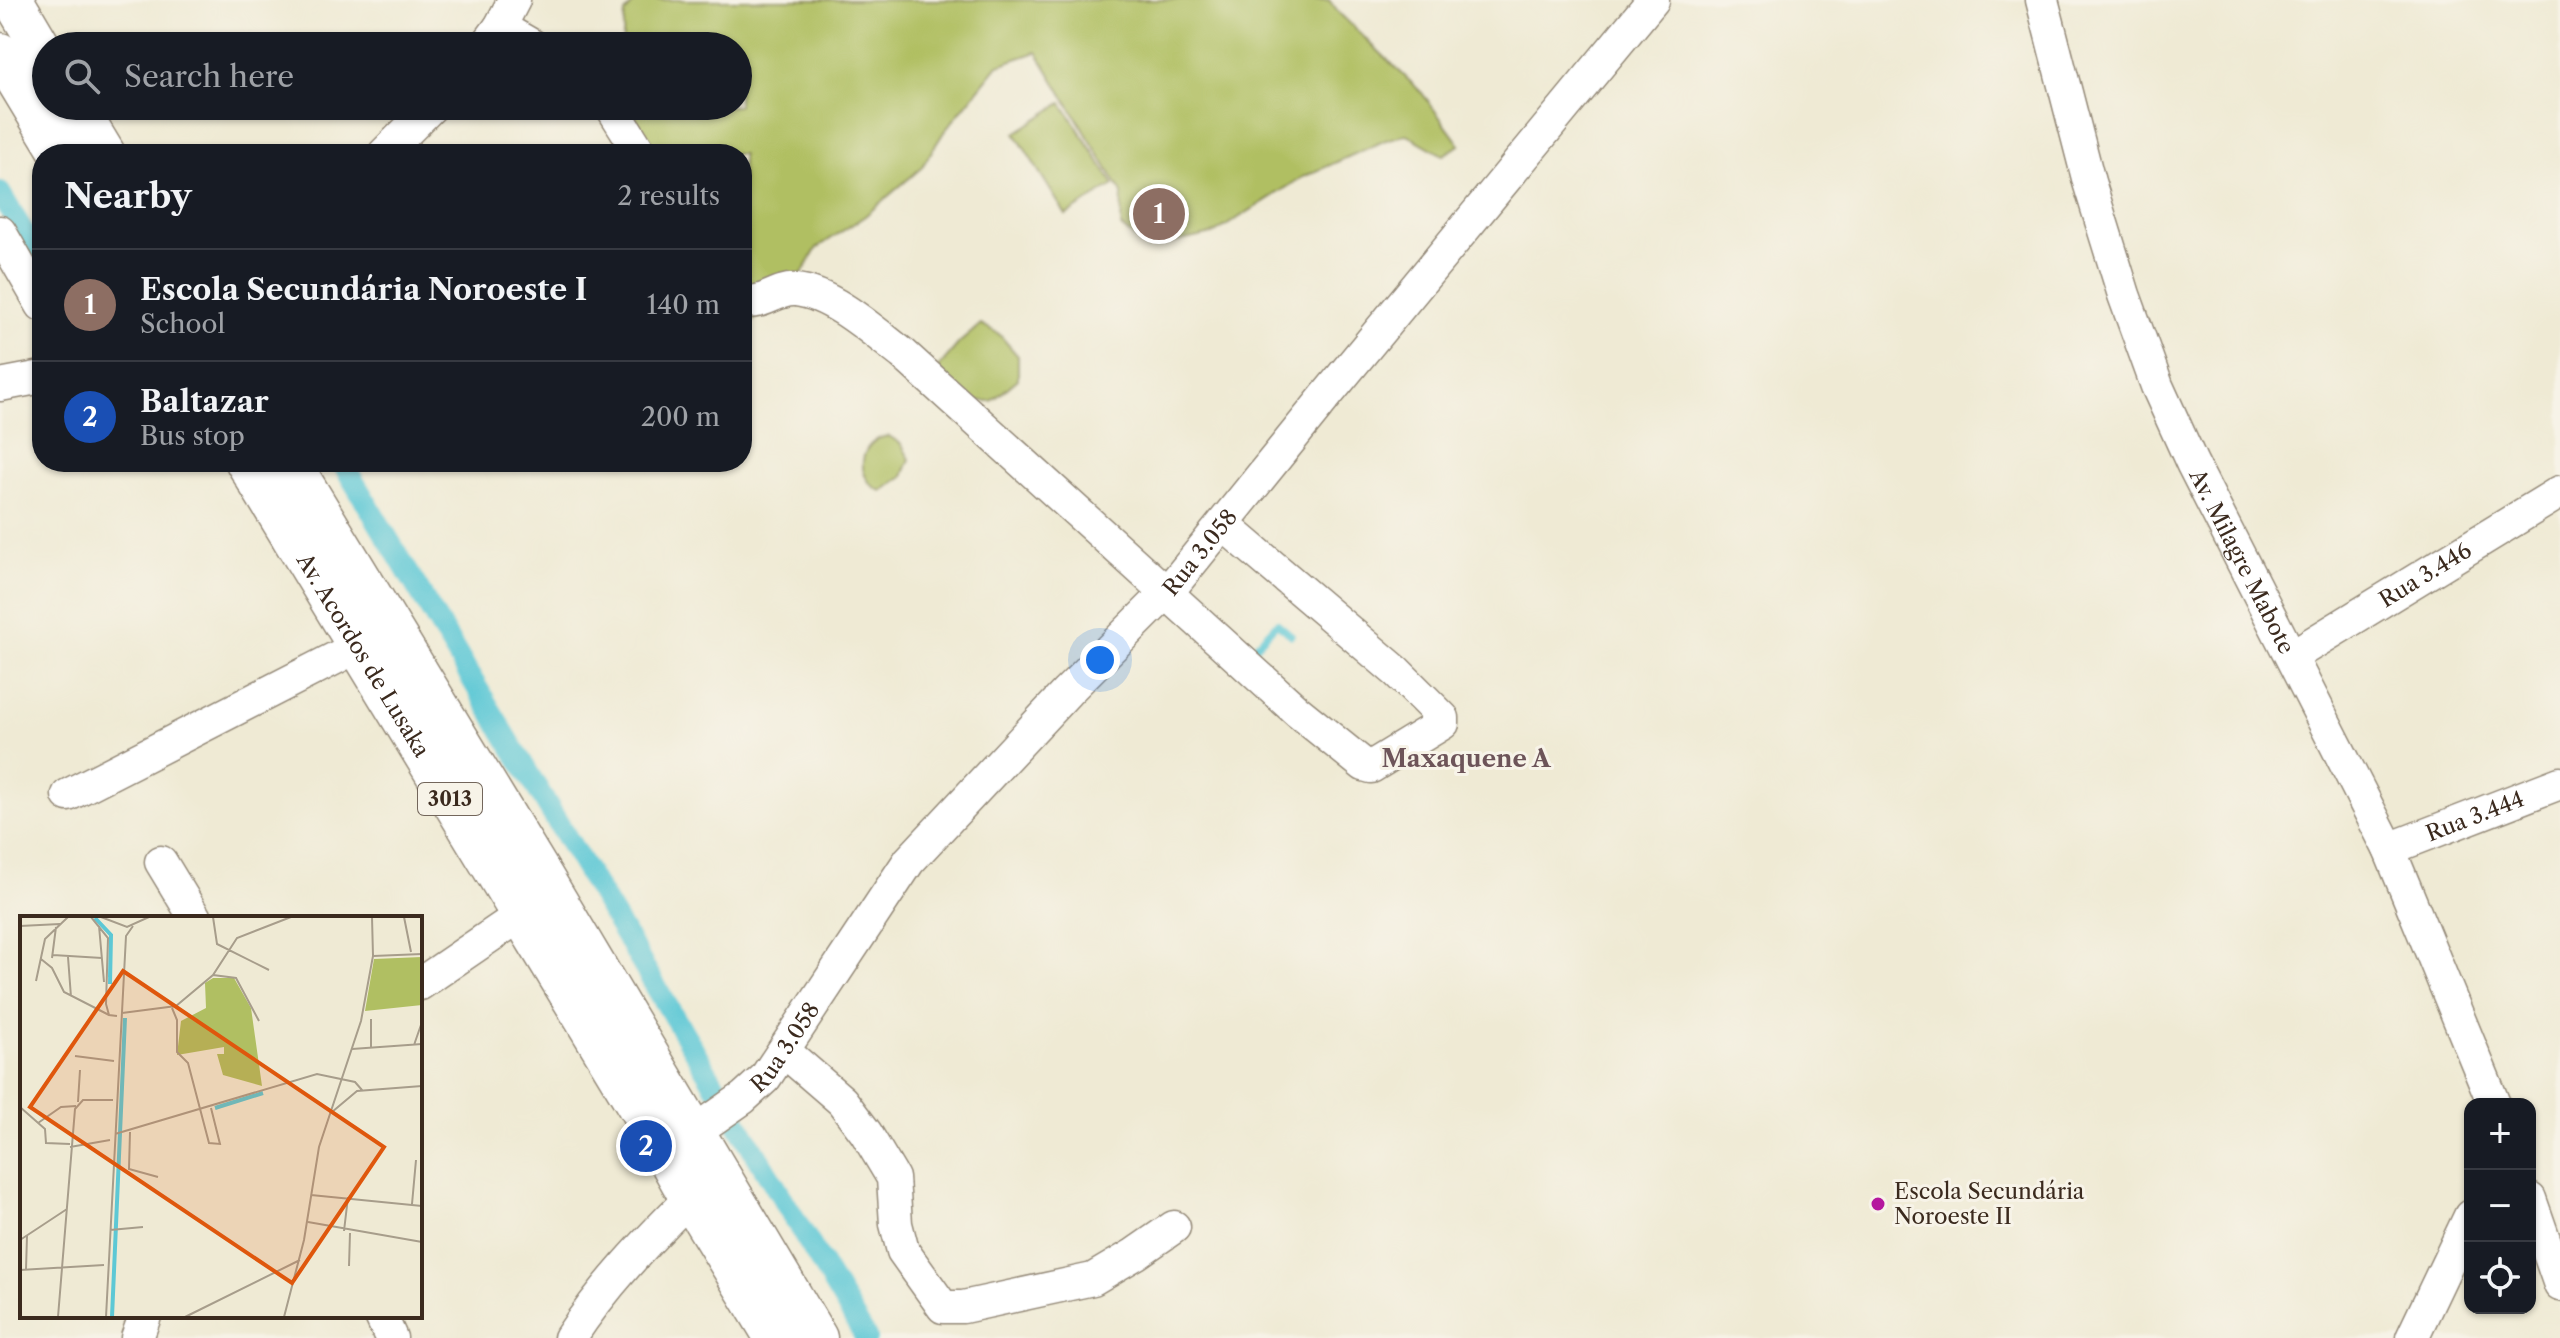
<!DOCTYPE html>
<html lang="en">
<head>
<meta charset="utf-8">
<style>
	body { margin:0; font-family:"Libre Caslon Text",serif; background:#20242c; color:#f1f3f6 }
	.controls { position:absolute; right:24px; bottom:24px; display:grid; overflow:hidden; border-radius:16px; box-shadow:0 2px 6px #0004 }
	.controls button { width:72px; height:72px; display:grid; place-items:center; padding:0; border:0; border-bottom:2px solid #363941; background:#171b24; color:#f1f3f6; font:40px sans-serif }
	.you { position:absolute; left:1100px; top:660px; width:28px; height:28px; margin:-20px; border:6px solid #fff; border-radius:50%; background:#1a73e8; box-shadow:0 0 0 12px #1a73e833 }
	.badge { display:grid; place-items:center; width:52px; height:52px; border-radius:50%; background:#2563eb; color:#fff; font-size:26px; font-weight:700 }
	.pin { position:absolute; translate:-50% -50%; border:4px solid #fff; box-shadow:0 2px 8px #0006 }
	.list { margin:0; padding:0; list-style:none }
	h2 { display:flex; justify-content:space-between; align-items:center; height:104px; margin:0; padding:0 32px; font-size:34px }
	h2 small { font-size:26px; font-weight:400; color:#9ea1a6 }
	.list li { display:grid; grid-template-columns:52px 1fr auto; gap:24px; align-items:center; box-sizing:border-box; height:112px; padding:0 32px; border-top:2px solid #363941 }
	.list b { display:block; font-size:30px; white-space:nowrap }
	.list p { margin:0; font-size:26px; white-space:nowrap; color:#9ea1a6 }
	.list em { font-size:26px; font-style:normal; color:#9ea1a6 }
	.icon { flex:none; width:44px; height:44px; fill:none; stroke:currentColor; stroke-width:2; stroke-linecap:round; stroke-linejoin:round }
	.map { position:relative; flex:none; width:2560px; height:1338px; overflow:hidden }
	.search { position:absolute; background:#171b24; box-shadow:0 2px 6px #0004; left:32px; top:32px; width:720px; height:88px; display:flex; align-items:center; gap:20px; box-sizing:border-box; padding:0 28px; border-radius:44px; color:#9ea1a6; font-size:30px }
	.panel { position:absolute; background:#171b24; box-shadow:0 2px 6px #0004; left:32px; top:144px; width:720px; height:328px; border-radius:32px }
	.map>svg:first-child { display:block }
</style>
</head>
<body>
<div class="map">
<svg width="2560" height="1338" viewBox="0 0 2560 1338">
	<rect width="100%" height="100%" fill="#f7f3e8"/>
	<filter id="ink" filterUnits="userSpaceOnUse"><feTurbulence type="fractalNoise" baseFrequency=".0125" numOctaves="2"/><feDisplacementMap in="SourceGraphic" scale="16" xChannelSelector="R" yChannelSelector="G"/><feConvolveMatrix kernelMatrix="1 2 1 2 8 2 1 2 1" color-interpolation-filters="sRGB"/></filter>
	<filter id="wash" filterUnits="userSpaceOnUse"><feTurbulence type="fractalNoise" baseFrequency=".006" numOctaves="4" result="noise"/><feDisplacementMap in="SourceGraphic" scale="32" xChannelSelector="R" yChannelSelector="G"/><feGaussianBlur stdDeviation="1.8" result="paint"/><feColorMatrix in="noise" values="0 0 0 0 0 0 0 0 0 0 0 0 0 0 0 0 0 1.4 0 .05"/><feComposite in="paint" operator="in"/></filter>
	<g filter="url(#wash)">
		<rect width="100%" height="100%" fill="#efead4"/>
		<g fill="#b0bf62" stroke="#767440" stroke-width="2">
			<path d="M 637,0 L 1329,0 L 1338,12 L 1422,93 L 1460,145 L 1443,155 L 1406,134 L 1386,140 L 1303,177 L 1213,234 L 1147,248 L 1121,227 L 1122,193 L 1037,52 L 998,65 L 944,132 L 921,168 L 865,216 L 817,248 L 800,277 L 749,325 L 742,321 L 742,154 L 651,154 L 631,106 L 738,106 L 738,46 L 622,46 L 625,13 Z"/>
			<path d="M 1062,103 L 1114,185 L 1066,215 L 1015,133 Z"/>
			<path d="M 981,324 L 999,334 L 1018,356 L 1018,379 L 992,401 L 966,401 L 937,369 L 959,343 Z"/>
			<path d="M 889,436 L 901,444 L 910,459 L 903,476 L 882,491 C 853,480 858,439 889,436 Z"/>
		</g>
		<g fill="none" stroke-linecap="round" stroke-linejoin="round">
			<g stroke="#5dc8d5" stroke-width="7">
				<path d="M 0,194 L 42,263"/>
				<path d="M 1247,655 L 1277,623 L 1291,635"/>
			</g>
			<g stroke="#5dc8d5" stroke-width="22">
				<path d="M 0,193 L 42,263"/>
				<path d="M 342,462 L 866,1338"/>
			</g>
		</g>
	</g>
	<g filter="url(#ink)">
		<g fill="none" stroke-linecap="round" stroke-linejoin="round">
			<g stroke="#958a79" stroke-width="35">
				<g id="minor">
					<path id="s1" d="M 2042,0 L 2089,182 L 2124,295 L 2157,386 L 2192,463 L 2389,849 L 2494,1104"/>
					<path d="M 500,27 L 533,46"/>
					<path d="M 486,46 L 500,27 L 514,0"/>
					<path d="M 611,106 L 641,154"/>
					<path d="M 384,154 L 432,106"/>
					<path d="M 0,232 L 42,305"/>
					<path d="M 742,300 C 762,307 776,288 796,290 C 833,294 874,332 903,354 L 1297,711 L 1364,765 L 1371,767 L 1443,723 L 1443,718 L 1397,672 L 1224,525"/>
					<path d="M 0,385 L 42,377"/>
					<path id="s2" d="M 2292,656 L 2560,492"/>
					<path d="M 68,795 L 357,647"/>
					<path id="s3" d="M 2389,849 L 2560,783"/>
					<path d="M 161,862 L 195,918"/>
					<path d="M 420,984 L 521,915"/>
					<path d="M 784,1051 L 842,1101 L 866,1133 L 893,1178 L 896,1224 L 903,1251 L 943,1307 L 963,1307 L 1093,1279 L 1135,1254 L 1174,1227"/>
					<path id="s4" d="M 694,1132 L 743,1098 L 765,1078 L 909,861 L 1067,692 L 1170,589 L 1326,396 L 1653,0"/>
					<path d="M 2530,1199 L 2560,1285"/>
					<path d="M 381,1316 L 391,1338"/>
					<path d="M 137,1338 L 145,1316"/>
					<path d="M 570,1338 C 604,1286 646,1242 690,1198"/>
					<path d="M 2412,1338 L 2470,1216"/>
				</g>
			</g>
			<g stroke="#958a79" stroke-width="43">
				<g id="major">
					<path d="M 13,0 L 46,56"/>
					<path d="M 0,53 L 61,154"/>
					<path d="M 76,106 L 105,154"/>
					<path id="s5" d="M 246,462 L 655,1135 L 690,1198 L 775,1338"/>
					<path d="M 290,462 L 544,879 L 817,1338"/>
				</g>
			</g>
			<use href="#minor" stroke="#fff" stroke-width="32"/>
			<use href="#major" stroke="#fff" stroke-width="40"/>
		</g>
	</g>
	<circle fill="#b5179e" stroke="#f7f3e8" stroke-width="3" cx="1878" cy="1204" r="8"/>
	<g text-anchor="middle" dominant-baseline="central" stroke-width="6" stroke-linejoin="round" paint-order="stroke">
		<rect fill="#f7f3e8" stroke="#73665b" stroke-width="2" x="418" y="783" width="64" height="32" rx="6"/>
		<g font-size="20" font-weight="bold" fill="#3b2a1e">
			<text x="450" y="799">3013</text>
		</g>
		<g font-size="22" fill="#3b2a1e" stroke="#f7f3e8">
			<text stroke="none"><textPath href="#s4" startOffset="774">Rua 3.058</textPath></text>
			<text stroke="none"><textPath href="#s1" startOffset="598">Av. Milagre Mabote</textPath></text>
			<text stroke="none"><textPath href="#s2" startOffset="156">Rua 3.446</textPath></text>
			<text stroke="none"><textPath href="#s5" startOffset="226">Av. Acordos de Lusaka</textPath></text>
			<text stroke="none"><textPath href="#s3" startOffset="92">Rua 3.444</textPath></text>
			<text stroke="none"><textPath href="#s4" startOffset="126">Rua 3.058</textPath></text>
		</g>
		<g font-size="22" fill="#3b2a1e" stroke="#f7f3e8" text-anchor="start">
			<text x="1894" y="1191">Escola Secundária<tspan x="1894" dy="25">Noroeste II</tspan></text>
		</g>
		<g font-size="24" font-weight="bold" fill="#6d5459" stroke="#f7f3e8">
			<text x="1466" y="758">Maxaquene A</text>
		</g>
	</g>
	<g transform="translate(20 916)">
		<rect width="402" height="402" fill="#efead4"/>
		<path d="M 402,41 L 402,89 L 345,95 L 354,43 ZM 193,62 L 214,62 L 231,92 L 242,170 L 203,159 L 197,138 L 204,138 L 204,131 L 157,139 L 161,105 L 186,92 L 185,67 Z" fill="#b0bf62"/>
		<path fill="none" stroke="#5dc8d5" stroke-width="4" d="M 75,2 L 91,19 L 90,61M 76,3 L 91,19 L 90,68M 195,192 L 243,177M 92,401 L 105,102"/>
		<path fill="none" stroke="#a79d8b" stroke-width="2" d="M 71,1 L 88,22 L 86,88 L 89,99 L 97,100M 81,1 L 107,11 L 129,1M 193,1 L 197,28 L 249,54M 384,1 L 391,36M 0,10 L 40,8M 79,10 L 84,66M 33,39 L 82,42M 353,40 L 402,38M 48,41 L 51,81M 32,42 L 36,11M 21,43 L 32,52 L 44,76 L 89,99M 193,59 L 216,62 L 239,105M 16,65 L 25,23 L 48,1M 152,92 L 157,104 L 157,136 L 168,147 L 189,227 L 200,228 L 191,192M 102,97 L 156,90 L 193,59 L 217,22 L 271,1M 351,103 L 351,132M 394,129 L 402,106M 332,133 L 402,128M 55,140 L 94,145M 58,186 L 60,154M 0,191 L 25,213 L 26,227 L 50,228M 312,196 L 337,175 L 402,170M 18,207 L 41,191 L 56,190M 110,216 L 109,253 L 138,261M 95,218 L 297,158 L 335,166 L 342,174M 50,231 L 90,224M 291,279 L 402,290M 392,288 L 396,244M 288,306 L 402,326M 90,314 L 123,311M 324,315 L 328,281M 0,324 L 47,293M 329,350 L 330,317M 6,353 L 7,320M 0,354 L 84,349M 38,401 L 55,193 L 63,184 L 93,184M 86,401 L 106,20 L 113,10M 165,401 L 280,344M 264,401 L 284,324 L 299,231 L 341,105 L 353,40 L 352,1"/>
		<path fill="#df570d" fill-opacity="0.15" stroke="#df570d" stroke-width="4" d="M 103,55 L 364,231 L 272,367 L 10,191 Z"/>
		<rect width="402" height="402" fill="none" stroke="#3b2a1e" stroke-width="4"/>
	</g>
</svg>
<div class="controls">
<button>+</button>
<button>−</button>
<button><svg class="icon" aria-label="locate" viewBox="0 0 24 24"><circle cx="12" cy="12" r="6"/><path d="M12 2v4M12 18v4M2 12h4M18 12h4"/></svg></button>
</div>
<div class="you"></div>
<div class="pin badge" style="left:1159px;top:214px;background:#8d6e63">1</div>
<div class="pin badge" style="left:646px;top:1146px;background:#1a4fb4">2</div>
<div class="search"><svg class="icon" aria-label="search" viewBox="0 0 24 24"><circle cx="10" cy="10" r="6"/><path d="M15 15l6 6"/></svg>Search here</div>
<section class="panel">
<h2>Nearby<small>2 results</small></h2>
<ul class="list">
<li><span class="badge" style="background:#8d6e63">1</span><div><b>Escola Secundária Noroeste I</b><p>School</p></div><em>140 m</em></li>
<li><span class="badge" style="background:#1a4fb4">2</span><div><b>Baltazar</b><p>Bus stop</p></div><em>200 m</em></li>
</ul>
</section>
</div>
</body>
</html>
